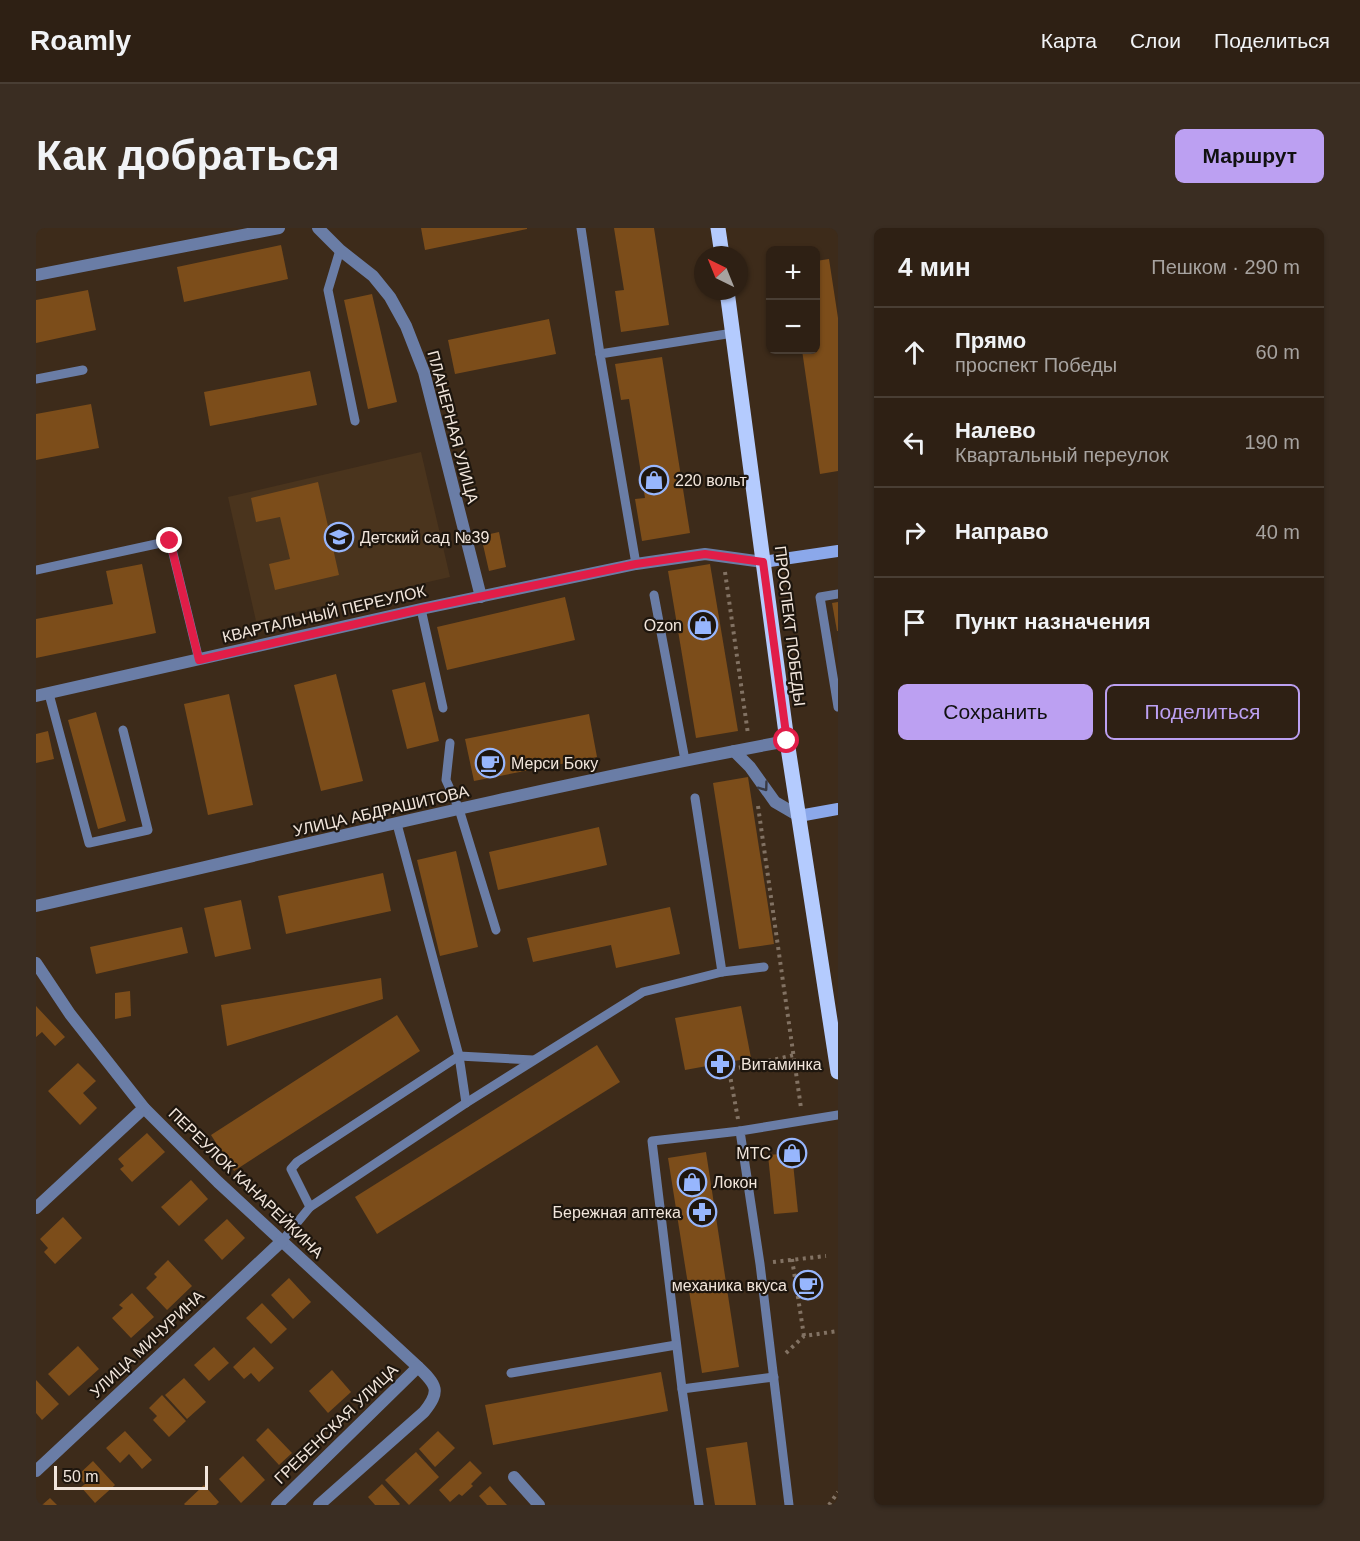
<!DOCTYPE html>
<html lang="ru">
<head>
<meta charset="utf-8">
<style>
	body { margin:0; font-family:Arial,sans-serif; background:#3a2d22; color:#f1f3f6 }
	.controls { position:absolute; right:18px; top:18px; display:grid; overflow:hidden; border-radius:9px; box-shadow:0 2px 4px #0004 }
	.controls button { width:54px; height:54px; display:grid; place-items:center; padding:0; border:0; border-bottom:2px solid #493e34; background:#2e2014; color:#f1f3f6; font:30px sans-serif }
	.compass { position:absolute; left:658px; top:18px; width:54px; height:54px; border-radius:50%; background:#2e2014; box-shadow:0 2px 4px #0004; rotate:317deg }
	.scale { position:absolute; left:18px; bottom:15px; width:154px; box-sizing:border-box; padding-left:6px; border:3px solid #f2e6dc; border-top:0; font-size:16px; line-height:21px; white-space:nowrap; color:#f2e6dc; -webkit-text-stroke:4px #1e160e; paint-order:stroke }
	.stop { position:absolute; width:18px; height:18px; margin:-14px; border:4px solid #e11d48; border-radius:50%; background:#fff }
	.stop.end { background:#e11d48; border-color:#fff; box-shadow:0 2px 6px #0008 }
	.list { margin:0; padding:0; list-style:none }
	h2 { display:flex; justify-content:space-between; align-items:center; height:78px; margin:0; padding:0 24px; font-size:26px }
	h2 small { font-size:20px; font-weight:400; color:#a7a3a0 }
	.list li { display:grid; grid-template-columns:39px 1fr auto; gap:18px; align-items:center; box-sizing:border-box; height:90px; padding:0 24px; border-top:2px solid #493e34 }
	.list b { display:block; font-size:22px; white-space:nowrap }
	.list p { margin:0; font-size:20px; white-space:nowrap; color:#a7a3a0 }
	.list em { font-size:20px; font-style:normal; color:#a7a3a0 }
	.actions { display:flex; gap:12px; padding:18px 24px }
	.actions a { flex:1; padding:14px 0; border:2px solid #bca0f2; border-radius:9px; text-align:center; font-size:21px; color:#bca0f2 }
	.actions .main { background:#bca0f2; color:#111 }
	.icon { flex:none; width:33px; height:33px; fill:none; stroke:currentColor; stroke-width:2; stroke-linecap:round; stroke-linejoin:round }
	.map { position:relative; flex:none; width:802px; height:1277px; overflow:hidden; border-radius:9px }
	header { display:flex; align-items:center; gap:36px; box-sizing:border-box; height:84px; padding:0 30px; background:#2e2014; border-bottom:2px solid #493e34 }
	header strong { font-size:28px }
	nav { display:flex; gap:33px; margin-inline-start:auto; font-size:21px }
	.intro { display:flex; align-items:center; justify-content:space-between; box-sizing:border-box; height:144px; padding:0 36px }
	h1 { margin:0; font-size:42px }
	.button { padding:15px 27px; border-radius:9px; background:#bca0f2; color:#111; font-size:21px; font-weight:700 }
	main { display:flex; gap:36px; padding:0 36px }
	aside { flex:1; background:#2e2014; border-radius:9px; box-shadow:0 2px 4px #0004 }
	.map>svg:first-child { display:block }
</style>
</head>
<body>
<header>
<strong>Roamly</strong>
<nav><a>Карта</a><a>Слои</a><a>Поделиться</a></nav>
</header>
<div class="intro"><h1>Как добраться</h1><a class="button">Маршрут</a></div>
<main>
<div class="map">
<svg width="802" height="1277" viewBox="0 0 802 1277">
	<rect width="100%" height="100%" fill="#3d2b1a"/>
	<path fill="#4a341d" d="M 385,224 L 414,349 L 220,393 L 192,269 Z"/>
	<g fill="#7c4d1a">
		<path d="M 385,0 L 491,0 L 491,1 L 389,22 Z"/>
		<path d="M 578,0 L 618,0 L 633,97 L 585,104 L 579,63 L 588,62 Z"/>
		<path d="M 245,17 L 252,51 L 148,74 L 141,39 Z"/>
		<path d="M 793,31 L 802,90 L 802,243 L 784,246 L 766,122 L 780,122 L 780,33 Z"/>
		<path d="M 52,62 L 60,102 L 0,115 L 0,72 Z"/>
		<path d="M 336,66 L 361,174 L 332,181 L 308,72 Z"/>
		<path d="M 513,91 L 520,126 L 419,146 L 412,112 Z"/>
		<path d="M 626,129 L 654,305 L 606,313 L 599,271 L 609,270 L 593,171 L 585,172 L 579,136 Z"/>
		<path d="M 274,143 L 281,177 L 174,198 L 168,164 Z"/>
		<path d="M 55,176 L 63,220 L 0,232 L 0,186 Z"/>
		<path d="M 282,254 L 303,347 L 239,362 L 233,336 L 254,331 L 244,289 L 220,294 L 215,270 Z"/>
		<path d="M 463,304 L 470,339 L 453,343 L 445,308 Z"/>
		<path d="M 106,336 L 120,405 L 0,430 L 0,391 L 77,376 L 70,343 Z"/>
		<path d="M 674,336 L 702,503 L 660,510 L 632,343 Z"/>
		<path d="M 529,369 L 539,412 L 411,442 L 401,399 Z"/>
		<path d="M 802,374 L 802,403 L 801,403 L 796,375 Z"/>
		<path d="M 300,446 L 327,553 L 285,563 L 258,457 Z"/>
		<path d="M 389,454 L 403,513 L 371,521 L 356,462 Z"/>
		<path d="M 193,466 L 217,577 L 172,587 L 148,476 Z"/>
		<path d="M 60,484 L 90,593 L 62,601 L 32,492 Z"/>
		<path d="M 553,486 L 561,529 L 438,553 L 429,511 Z"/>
		<path d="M 12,503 L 18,531 L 0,535 L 0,506 Z"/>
		<path d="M 712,549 L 738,716 L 703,721 L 677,555 Z"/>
		<path d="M 563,599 L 571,637 L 462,662 L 453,624 Z"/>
		<path d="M 420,623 L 442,719 L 404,728 L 381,632 Z"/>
		<path d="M 347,645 L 355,683 L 250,706 L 242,668 Z"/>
		<path d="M 205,672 L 215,721 L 179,729 L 168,680 Z"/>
		<path d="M 634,679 L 644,726 L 580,740 L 575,717 L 497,734 L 491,710 Z"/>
		<path d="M 146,699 L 152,725 L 60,746 L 54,719 Z"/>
		<path d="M 345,750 L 347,771 L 191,818 L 185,777 Z"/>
		<path d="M 94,763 L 95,788 L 79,791 L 79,765 Z"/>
		<path d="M 0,778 L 29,809 L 19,818 L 6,804 L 0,809 Z"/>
		<path d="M 705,778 L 715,830 L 649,842 L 639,790 Z"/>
		<path d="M 361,787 L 384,823 L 198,943 L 175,907 Z"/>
		<path d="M 561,817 L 584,854 L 341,1006 L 319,969 Z"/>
		<path d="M 42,835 L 60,853 L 47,865 L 61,880 L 44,897 L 12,863 Z"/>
		<path d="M 111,905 L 129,924 L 96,954 L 84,941 L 88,938 L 82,931 Z"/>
		<path d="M 670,924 L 703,1139 L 666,1145 L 632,930 Z"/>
		<path d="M 756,925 L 762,984 L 738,986 L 732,927 Z"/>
		<path d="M 155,952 L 172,971 L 143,998 L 125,979 Z"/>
		<path d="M 27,989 L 46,1010 L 19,1036 L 8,1024 L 12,1020 L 4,1011 Z"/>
		<path d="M 191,991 L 209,1010 L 186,1032 L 168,1012 Z"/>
		<path d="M 132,1032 L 156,1058 L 131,1082 L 110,1060 L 121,1049 L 118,1046 Z"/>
		<path d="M 253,1050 L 275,1074 L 257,1091 L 235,1067 Z"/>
		<path d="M 764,1051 L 775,1051 L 774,1061 L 765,1062 Z"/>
		<path d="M 96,1065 L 118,1089 L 95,1110 L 76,1090 L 87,1080 L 83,1077 Z"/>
		<path d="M 226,1075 L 251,1101 L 235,1116 L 210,1090 Z"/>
		<path d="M 42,1118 L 63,1141 L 33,1168 L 12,1146 Z"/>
		<path d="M 178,1119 L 193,1135 L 173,1153 L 158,1137 Z"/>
		<path d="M 218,1119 L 238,1140 L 223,1154 L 215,1145 L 208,1151 L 197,1139 Z"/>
		<path d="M 296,1142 L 315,1164 L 292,1185 L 273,1163 Z"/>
		<path d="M 625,1144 L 632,1183 L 457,1217 L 449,1177 Z"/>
		<path d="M 148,1150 L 170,1174 L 151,1191 L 129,1167 Z"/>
		<path d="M 0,1152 L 23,1176 L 6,1192 L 0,1185 Z"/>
		<path d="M 126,1167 L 150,1193 L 133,1209 L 117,1192 L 121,1188 L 113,1180 Z"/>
		<path d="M 232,1200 L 256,1225 L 243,1237 L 220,1212 Z"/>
		<path d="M 89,1203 L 116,1232 L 106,1241 L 93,1226 L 84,1235 L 70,1220 Z"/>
		<path d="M 402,1203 L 419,1220 L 399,1239 L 383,1221 Z"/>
		<path d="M 711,1214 L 720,1277 L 679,1277 L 670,1220 Z"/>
		<path d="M 380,1224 L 403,1249 L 373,1277 L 349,1252 Z"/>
		<path d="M 207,1228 L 229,1252 L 205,1275 L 183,1251 Z"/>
		<path d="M 57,1233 L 79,1257 L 59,1275 L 45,1259 L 49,1256 L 41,1248 Z"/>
		<path d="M 434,1233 L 446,1245 L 435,1256 L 437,1258 L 426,1268 L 423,1266 L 414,1274 L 403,1262 Z"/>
		<path d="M 346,1256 L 364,1276 L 363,1277 L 339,1277 L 332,1269 Z"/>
		<path d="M 168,1257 L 183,1274 L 180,1277 L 149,1277 L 148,1276 Z"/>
		<path d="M 454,1258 L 471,1277 L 451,1277 L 443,1268 Z"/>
		<path d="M 14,1270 L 21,1277 L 6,1277 Z"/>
	</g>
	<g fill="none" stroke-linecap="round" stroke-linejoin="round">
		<g stroke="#827263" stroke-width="4" stroke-dasharray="3 4.5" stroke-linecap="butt">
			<path d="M 689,344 L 712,506"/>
			<path d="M 722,578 L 765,880"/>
			<path d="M 702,891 L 693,842 L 758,827"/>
			<path d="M 756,1031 L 768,1108"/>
			<path d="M 737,1034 L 790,1028"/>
			<path d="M 750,1125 L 768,1108 L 802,1103"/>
			<path d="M 793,1277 L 802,1264"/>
		</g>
		<g stroke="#6a7da6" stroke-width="9">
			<path d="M 545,0 L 564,126"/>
			<path d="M 304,22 L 292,62 L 319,193"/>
			<path d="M 0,151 L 47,142"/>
			<path d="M 600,336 L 564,126 L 697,105"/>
			<path d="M 0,342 L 134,313 L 163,432"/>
			<path d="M 802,366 L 784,369 L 802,479"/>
			<path d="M 618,367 L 649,532"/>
			<path d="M 385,381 L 407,480"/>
			<path d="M 13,466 L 53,615 L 112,602 L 87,502"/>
			<path d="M 414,515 L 410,552 L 423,581 L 460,702"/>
			<path d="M 659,570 L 686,744"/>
			<path d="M 361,596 L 423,828 L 430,875"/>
			<path d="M 704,903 L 616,913 L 646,1161 L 738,1149"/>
			<path d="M 274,979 L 255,941 L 261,934 L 423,828 L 497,832"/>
			<path d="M 246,1013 L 274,979 L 430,875 L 607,764 L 686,744 L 728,739"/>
			<path d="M 475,1145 L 640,1117"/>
			<path d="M 646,1161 L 663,1277"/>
			<path d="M 753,1277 L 724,1036 L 704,903 L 802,887"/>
		</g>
		<g stroke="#6a7da6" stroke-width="12">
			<path d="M 282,0 L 304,22 L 337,48 L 354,69 L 370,98 L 388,144 L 445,369"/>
			<path d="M 0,47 L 243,0"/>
			<path d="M 0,468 L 385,381 L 600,336 L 669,326 L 727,334"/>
			<path d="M 0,735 L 34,786 L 108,880 L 182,954 L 382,1139 C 401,1157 405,1163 388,1184 L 283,1277"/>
			<path d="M 0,980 L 108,880"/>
			<path d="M 0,1243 L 246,1013"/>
			<path d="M 478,1249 L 503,1277"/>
			<path d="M 241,1277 L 382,1139"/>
		</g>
		<g stroke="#6a7da6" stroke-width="12">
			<path d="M 698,523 L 714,539 L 739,574 L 763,588"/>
			<path d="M 0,678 C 250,621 499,560 751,513"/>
		</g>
		<g stroke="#8ba8ea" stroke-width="12">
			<path d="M 727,334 L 802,323"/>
			<path d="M 763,588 L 802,581"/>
		</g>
		<g stroke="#b4cbfe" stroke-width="15">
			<path d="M 682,0 L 686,27"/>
			<path d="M 691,63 L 751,513 L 802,844"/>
		</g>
	</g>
	<defs><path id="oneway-chevron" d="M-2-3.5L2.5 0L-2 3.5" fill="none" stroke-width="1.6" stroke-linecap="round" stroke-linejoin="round" transform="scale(1.5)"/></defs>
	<use stroke="#393a43" href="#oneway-chevron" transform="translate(728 559) rotate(54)"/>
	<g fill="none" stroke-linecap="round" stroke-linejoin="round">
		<path stroke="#e11d48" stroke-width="8" d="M 134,313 L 163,432 L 385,381 L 600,336 L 669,326 L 727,334 L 751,513"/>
	</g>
	<defs>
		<g id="shop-ring" transform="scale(1.5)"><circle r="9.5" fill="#1e160e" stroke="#97b6fd" stroke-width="1.5"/><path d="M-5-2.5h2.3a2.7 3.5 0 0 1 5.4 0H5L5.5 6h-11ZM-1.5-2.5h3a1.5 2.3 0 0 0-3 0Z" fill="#97b6fd"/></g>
		<g id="school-ring" transform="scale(1.5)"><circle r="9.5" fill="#1e160e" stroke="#97b6fd" stroke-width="1.5"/><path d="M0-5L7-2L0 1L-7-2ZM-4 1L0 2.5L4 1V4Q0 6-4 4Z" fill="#97b6fd"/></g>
		<g id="cafe-ring" transform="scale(1.5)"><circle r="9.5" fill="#1e160e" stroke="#97b6fd" stroke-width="1.5"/><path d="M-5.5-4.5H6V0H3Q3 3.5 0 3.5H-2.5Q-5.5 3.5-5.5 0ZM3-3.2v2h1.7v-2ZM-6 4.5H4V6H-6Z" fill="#97b6fd"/></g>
		<g id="pharmacy-ring" transform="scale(1.5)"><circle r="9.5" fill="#1e160e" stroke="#97b6fd" stroke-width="1.5"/><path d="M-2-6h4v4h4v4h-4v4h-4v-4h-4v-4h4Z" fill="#97b6fd"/></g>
	</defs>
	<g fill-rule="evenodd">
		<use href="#shop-ring" x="618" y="252"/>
		<use href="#school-ring" x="303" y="309"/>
		<use href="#shop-ring" x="667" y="397"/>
		<use href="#cafe-ring" x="454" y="535"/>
		<use href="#pharmacy-ring" x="684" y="836"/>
		<use href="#shop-ring" x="756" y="925"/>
		<use href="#shop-ring" x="656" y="954"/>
		<use href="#pharmacy-ring" x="666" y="984"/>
		<use href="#cafe-ring" x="772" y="1057"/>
	</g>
	<g text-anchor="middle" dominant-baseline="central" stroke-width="4.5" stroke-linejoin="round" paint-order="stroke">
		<g font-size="16" fill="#f2e6dc" stroke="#1e160e">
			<text transform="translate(417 199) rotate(75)">ПЛАНЕРНАЯ УЛИЦА</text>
			<text transform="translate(288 386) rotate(-13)">КВАРТАЛЬНЫЙ ПЕРЕУЛОК</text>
			<text transform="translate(754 398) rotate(83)">ПРОСПЕКТ ПОБЕДЫ</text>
			<text transform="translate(345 583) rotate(-13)">УЛИЦА АБДРАШИТОВА</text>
			<text transform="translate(210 955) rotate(44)">ПЕРЕУЛОК КАНАРЕЙКИНА</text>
			<text transform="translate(111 1116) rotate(-43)">УЛИЦА МИЧУРИНА</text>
			<text transform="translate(300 1196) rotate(-44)">ГРЕБЕНСКАЯ УЛИЦА</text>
		</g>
		<g font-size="16" fill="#f2e6dc" stroke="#1e160e" text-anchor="start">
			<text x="639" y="252">220 вольт</text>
			<text x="324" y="309">Детский сад №39</text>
			<text x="646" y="397" text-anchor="end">Ozon</text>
			<text x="475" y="535">Мерси Боку</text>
			<text x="705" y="836">Витаминка</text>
			<text x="735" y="925" text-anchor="end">МТС</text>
			<text x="677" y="954">Локон</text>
			<text x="645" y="984" text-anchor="end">Бережная аптека</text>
			<text x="751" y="1057" text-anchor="end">механика вкуса</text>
		</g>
	</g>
</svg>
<div class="controls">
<button>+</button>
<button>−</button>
</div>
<svg class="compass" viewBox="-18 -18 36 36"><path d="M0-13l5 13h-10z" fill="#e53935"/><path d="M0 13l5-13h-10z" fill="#a7a3a0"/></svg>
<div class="scale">50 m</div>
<div class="stop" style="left:751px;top:513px"></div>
<div class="stop end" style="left:134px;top:313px"></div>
</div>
<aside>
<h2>4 мин<small>Пешком · 290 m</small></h2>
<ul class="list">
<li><svg class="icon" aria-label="ahead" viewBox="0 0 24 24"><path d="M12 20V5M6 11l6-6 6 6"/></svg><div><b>Прямо</b><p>проспект Победы</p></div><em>60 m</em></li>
<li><svg class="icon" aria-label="left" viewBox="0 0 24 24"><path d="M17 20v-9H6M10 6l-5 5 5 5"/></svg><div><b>Налево</b><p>Квартальный переулок</p></div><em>190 m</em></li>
<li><svg class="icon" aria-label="right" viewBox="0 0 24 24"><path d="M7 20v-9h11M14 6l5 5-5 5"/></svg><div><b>Направо</b></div><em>40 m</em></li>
<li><svg class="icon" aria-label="arrive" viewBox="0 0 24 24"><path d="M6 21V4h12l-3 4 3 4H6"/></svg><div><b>Пункт назначения</b></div></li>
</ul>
<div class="actions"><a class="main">Сохранить</a><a>Поделиться</a></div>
</aside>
</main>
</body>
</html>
